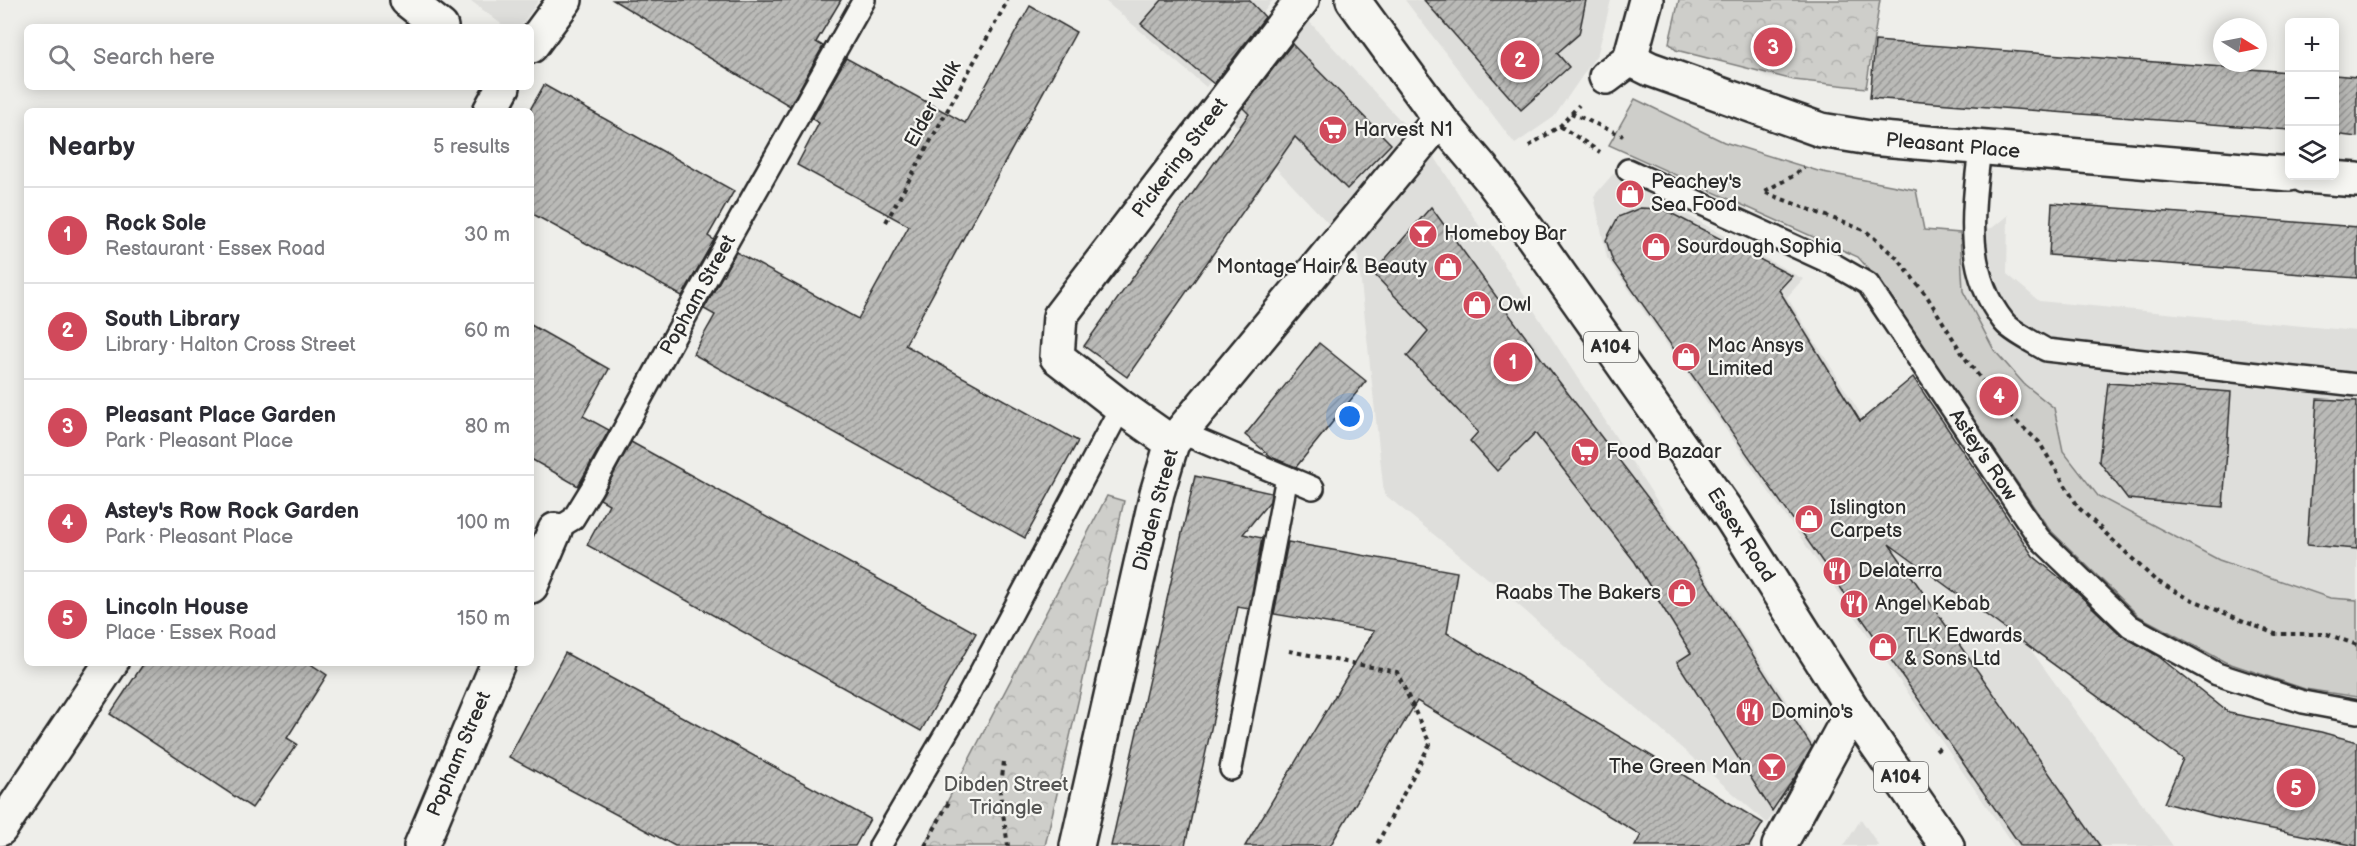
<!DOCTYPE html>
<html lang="en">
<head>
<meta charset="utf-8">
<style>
	body { margin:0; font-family:"Balsamiq Sans",sans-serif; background:#f2f2f3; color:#2b2b33 }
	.controls { position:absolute; right:18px; top:18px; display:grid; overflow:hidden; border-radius:9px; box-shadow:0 3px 15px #0003 }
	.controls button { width:54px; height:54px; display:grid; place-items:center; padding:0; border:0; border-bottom:2px solid #e1e1e2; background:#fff; color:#2b2b33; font:30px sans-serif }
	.compass { position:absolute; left:2213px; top:18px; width:54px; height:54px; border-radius:50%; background:#fff; box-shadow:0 3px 15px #0003; rotate:100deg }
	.you { position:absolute; left:1350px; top:417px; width:21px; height:21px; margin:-15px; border:4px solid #fff; border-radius:50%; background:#1a73e8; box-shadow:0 0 0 9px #1a73e833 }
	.badge { display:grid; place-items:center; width:39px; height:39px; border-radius:50%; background:#d1495b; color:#fff; font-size:20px; font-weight:700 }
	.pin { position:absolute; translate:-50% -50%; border:3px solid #fff; box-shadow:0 2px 6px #0006 }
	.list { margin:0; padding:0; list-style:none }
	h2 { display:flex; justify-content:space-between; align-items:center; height:78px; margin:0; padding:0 24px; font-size:26px }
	h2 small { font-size:20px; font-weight:400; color:#7c7c81 }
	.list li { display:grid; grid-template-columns:39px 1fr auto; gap:18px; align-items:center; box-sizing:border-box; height:96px; padding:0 24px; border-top:2px solid #e1e1e2 }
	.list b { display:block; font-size:22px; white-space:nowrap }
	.list p { margin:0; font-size:20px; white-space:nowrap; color:#7c7c81 }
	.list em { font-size:20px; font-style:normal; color:#7c7c81 }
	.icon { flex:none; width:33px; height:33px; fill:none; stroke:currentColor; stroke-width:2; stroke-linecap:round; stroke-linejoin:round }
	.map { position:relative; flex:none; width:2357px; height:846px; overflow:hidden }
	.search { position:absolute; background:#fff; box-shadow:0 3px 15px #0003; left:24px; top:24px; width:510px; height:66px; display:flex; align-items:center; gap:15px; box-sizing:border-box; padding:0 21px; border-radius:9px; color:#7c7c81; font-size:22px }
	.panel { position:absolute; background:#fff; box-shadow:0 3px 15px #0003; left:24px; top:108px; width:510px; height:558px; border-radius:9px }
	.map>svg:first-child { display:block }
</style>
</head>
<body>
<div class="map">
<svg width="2357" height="846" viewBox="0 0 2357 846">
	<defs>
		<pattern id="park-crowns" width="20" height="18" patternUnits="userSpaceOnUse" patternTransform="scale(1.5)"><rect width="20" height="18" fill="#cececa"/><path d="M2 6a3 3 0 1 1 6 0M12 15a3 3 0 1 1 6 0" fill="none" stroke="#b1b1ae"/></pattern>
		<pattern id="building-hatch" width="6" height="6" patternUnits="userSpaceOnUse" patternTransform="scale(1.5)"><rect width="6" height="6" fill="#babab7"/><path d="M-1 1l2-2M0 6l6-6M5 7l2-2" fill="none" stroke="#979795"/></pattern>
	</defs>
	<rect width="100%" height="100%" fill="#eeeeea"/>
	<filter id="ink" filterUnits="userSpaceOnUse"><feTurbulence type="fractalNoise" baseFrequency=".0167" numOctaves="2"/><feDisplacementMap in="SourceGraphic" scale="12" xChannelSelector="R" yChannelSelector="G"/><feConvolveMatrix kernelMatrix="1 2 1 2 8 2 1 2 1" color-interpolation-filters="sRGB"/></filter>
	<g filter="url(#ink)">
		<g fill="#dededb">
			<path d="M 470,0 L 539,0 L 520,27 L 505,27 Z"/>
			<path d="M 1104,0 L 1273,0 L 1206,87 Z"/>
			<path d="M 1405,0 L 1611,0 L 1598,53 L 1554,117 L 1515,144 Z"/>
			<path d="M 1306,18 L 1436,159 L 1818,750 L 1767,823 L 1491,581 L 1384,494 L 1358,255 L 1228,117 Z"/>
			<path d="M 1613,174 L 1803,279 L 1787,297 L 1863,418 L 2173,846 L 2014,846 L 1607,258 L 1594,196 Z"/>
			<path d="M 2008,215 L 2007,274 L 2039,301 L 2357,331 L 2357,600 L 2331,598 L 2219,560 L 2098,496 L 2063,451 L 2054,408 L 2024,384 L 1994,350 L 1963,291 L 1960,233 L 1992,228 Z"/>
			<path d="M 1861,819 L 1879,846 L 1844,846 Z"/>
		</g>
		<g fill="url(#park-crowns)" stroke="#7c7c7a" stroke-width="1.5">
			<path d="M 1679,0 L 1880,0 L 1866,88 L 1794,80 L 1676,50 L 1669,43 Z"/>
			<path d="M 1107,496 L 1124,501 L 1045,846 L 924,846 Z"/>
		</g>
		<path fill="#cececa" stroke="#7c7c7a" stroke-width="1.5" d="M 1635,99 L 1724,142 L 1818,171 L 1916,190 L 1924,230 L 1960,233 L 1963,291 L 1994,350 L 2024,384 L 2054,408 L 2063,451 L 2098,496 L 2219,560 L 2330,598 L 2357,600 L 2357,697 L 2305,689 L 2225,662 L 2139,616 L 2049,529 L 1879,281 L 1858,257 L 1609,145 Z"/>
		<g fill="url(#building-hatch)" stroke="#2b2b2b" stroke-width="1.5">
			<path d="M 613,0 L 841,0 L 816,42 L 823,46 L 790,106 Z"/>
			<path d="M 1162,0 L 1249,0 L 1265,17 L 1214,84 L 1141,24 Z"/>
			<path d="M 1424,0 L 1586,0 L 1579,34 L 1557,53 L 1569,67 L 1521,110 Z"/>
			<path d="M 1030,6 L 1076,32 L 905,345 L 1078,441 L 1025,538 L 693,354 L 715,315 L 704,309 L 736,252 L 858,319 L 909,226 L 797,165 L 819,123 L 812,119 L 846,58 L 965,123 Z"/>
			<path d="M 1875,41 L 2289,72 L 2289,130 L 1870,98 Z"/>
			<path d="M 1292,44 L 1391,144 L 1347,189 L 1295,137 L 1127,377 L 1084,346 L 1249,114 L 1243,108 Z"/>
			<path d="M 2334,75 L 2357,77 L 2357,137 L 2334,134 Z"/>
			<path d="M 544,85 L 734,191 L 708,236 L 714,240 L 682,296 L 531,213 L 531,108 Z"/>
			<path d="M 2052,203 L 2357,227 L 2357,278 L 2049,255 Z"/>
			<path d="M 1431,207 L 1541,358 L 1674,532 L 1812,747 L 1795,777 L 1772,811 L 1677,662 L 1691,653 L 1652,590 L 1635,562 L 1535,433 L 1497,471 L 1470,441 L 1478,432 L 1407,356 L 1428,331 L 1373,273 Z"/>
			<path d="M 1640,208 L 1663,209 L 1792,276 L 1779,290 L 1860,421 L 1913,377 L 2033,556 L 2069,585 L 2121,635 L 2158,656 L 2229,713 L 2321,732 L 2357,742 L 2357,846 L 2237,822 L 2164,803 L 2183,759 L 1889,544 L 2100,846 L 2021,846 L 1613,262 L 1606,240 L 1618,217 Z"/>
			<path d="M 531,325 L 609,369 L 583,416 L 609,430 L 578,486 L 531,459 Z"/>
			<path d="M 1319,343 L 1366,381 L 1296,467 L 1273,458 L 1245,435 Z"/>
			<path d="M 2108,383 L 2231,392 L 2223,507 L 2128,499 L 2099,461 Z"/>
			<path d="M 2317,399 L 2357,401 L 2357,549 L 2307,545 Z"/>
			<path d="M 631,442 L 976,633 L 921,731 L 587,545 L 609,504 L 600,499 Z"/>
			<path d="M 1195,476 L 1271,493 L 1270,501 L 1243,534 L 1262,538 L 1249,609 L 1238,607 L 1185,846 L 1111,846 Z"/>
			<path d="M 1288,542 L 1457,572 L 1447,633 L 1763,823 L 1749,846 L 1635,846 L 1641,835 L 1417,701 L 1330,846 L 1245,846 L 1374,631 L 1274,614 Z"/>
			<path d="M 565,653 L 870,819 L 855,846 L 675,846 L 509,757 Z"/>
			<path d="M 144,663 L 309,663 L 327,675 L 287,738 L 297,744 L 252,808 L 110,714 Z"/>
		</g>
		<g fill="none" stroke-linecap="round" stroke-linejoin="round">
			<g stroke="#2b2b2b" stroke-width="26">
				<g id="lane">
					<path d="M 1980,148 C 1973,208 1963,271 2004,322 C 2012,332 2035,343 2046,350 L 2357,385"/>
					<path d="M 1628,170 L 1833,264 L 1868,284 L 2039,538 L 2130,626 L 2217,674 L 2303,702 L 2357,712"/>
					<path d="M 1182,433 L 1313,488"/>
					<path d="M 555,530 L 573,519 L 592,488 L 695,299 L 864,0"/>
					<path d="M 1231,769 L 1287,477"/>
					<path d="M 880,846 L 968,696 L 1121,407"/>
				</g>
			</g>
			<g stroke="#2b2b2b" stroke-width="38">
				<g id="street">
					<path d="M 407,0 L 441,27"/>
					<path d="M 531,46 L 565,0"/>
					<path d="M 1630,59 L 1650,69 L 1821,130 L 1870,138 L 2290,174"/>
					<path d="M 1606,77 L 1630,59 L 1646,0"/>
					<path d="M 490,111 L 503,87"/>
					<path d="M 2305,176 L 2357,180"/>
					<path d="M 1172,443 L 1121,407 L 1057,357 L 1060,316 L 1302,0"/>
					<path d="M 531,586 L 555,530"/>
					<path d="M 0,829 L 111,663"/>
					<path d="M 421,846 L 498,663"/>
					<path d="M 1077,846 L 1157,493 L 1172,443 L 1440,119"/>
					<path d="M 1779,846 L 1853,710"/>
				</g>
			</g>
			<g stroke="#2b2b2b" stroke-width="38">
				<path id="primary" d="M 1353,0 L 1440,119 L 1489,177 L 1531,234 L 1732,519 L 1853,710 L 1947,846"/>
			</g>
			<g stroke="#2b2b2b" stroke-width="4" stroke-dasharray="4.5 4.5" stroke-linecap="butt">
				<path d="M 1571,113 L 1623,136"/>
				<path d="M 1560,126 L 1600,152"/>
				<path d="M 1529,146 L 1560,126 L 1579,105"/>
				<path d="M 1765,191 L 1793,176 L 1804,167"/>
				<path d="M 1766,193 L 1866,231 L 1898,259 L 1928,298 L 1965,358 L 2008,414 L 2039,442 L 2079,508 L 2155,580 L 2188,598 L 2275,634 L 2327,634 L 2357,645"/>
				<path d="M 886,222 L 1008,0"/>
				<path d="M 1289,651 L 1397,672 L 1430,744 L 1376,846"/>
				<path d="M 1936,751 L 1942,746"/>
				<path d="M 1004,762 L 1000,793 L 1008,846"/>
				<path d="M 925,846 L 950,800"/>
			</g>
			<use href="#lane" stroke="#f6f6f2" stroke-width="21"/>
			<use href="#street" stroke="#f6f6f2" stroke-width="33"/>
			<use href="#primary" stroke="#f6f6f2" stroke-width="33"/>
		</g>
	</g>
	<defs>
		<g id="supermarket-disc" transform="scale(1.5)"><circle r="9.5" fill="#d1495b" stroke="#f6f6f2"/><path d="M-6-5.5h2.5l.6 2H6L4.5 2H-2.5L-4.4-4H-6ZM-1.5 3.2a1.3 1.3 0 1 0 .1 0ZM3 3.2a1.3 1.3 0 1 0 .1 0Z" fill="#fff"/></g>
		<g id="shop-disc" transform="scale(1.5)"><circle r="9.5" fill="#d1495b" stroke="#f6f6f2"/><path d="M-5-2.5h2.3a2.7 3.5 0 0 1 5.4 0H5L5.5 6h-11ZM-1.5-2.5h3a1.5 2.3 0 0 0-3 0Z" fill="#fff"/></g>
		<g id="bar-disc" transform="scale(1.5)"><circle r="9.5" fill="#d1495b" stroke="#f6f6f2"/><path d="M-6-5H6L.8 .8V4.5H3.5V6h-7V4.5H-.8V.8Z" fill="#fff"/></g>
		<g id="restaurant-disc" transform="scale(1.5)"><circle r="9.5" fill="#d1495b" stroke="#f6f6f2"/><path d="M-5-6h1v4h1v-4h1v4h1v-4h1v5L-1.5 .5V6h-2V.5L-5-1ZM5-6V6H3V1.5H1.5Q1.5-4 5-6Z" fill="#fff"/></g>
	</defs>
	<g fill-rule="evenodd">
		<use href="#supermarket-disc" x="1333" y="130"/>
		<use href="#shop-disc" x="1630" y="194"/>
		<use href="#bar-disc" x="1423" y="234"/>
		<use href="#shop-disc" x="1656" y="247"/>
		<use href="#shop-disc" x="1448" y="267"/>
		<use href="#shop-disc" x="1477" y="305"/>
		<use href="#shop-disc" x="1686" y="357"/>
		<use href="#supermarket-disc" x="1585" y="452"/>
		<use href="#shop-disc" x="1809" y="519"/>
		<use href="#restaurant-disc" x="1837" y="571"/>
		<use href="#shop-disc" x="1682" y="593"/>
		<use href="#restaurant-disc" x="1854" y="604"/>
		<use href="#shop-disc" x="1883" y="647"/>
		<use href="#restaurant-disc" x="1750" y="712"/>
		<use href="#bar-disc" x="1772" y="767"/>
	</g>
	<g text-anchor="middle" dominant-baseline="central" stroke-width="4.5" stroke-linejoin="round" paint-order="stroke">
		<g fill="#f6f6f2" stroke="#686867" stroke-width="1.5">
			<rect x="1584" y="332" width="54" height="30" rx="4.5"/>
			<rect x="1874" y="762" width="54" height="30" rx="4.5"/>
		</g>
		<g font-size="18" font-weight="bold" fill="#2b2b2b">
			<text x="1611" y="347">A104</text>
			<text x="1901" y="777">A104</text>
		</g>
		<g font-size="20" fill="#2b2b2b" stroke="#f6f6f2">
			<text transform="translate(933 104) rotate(-61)">Elder Walk</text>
			<text transform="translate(1953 146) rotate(5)">Pleasant Place</text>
			<text transform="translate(1180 158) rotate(-53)">Pickering Street</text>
			<text transform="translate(698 295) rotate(-61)">Popham Street</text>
			<text transform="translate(1983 455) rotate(56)">Astey's Row</text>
			<text transform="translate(1156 510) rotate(-75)">Dibden Street</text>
			<text transform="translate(1741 535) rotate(57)">Essex Road</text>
			<text transform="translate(459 754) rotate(-67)">Popham Street</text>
		</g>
		<g font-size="20" fill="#2b2b2b" stroke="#f6f6f2" text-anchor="start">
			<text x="1354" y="130">Harvest N1</text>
			<text x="1651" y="182">Peachey's<tspan x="1651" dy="23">Sea Food</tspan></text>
			<text x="1444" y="234">Homeboy Bar</text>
			<text x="1677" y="247">Sourdough Sophia</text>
			<text x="1427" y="267" text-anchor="end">Montage Hair &amp; Beauty</text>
			<text x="1498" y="305">Owl</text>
			<text x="1707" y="346">Mac Ansys<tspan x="1707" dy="23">Limited</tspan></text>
			<text x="1606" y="452">Food Bazaar</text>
			<text x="1830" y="508">Islington<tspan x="1830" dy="23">Carpets</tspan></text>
			<text x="1858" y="571">Delaterra</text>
			<text x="1661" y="593" text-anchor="end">Raabs The Bakers</text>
			<text x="1875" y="604">Angel Kebab</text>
			<text x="1904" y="636">TLK Edwards<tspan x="1904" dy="23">&amp; Sons Ltd</tspan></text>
			<text x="1771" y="712">Domino's</text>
			<text x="1751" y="767" text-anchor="end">The Green Man</text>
		</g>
		<g font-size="20" fill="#545453" stroke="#f6f6f2">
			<text x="1006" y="785">Dibden Street<tspan x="1006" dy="23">Triangle</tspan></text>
		</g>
	</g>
</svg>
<div class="controls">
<button>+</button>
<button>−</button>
<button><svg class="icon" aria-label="layers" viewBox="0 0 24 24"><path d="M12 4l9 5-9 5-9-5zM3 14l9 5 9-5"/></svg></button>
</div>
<svg class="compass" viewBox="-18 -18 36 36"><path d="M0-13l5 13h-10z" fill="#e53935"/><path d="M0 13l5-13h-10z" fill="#7c7c81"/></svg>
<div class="you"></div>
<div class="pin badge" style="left:1513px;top:362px">1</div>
<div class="pin badge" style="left:1520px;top:60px">2</div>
<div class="pin badge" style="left:1773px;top:47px">3</div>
<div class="pin badge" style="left:1999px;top:396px">4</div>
<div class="pin badge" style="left:2296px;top:788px">5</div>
<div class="search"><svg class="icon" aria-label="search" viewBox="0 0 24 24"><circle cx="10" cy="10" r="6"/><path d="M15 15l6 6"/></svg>Search here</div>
<section class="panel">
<h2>Nearby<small>5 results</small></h2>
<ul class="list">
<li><span class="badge">1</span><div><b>Rock Sole</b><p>Restaurant · Essex Road</p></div><em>30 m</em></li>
<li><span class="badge">2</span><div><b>South Library</b><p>Library · Halton Cross Street</p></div><em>60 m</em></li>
<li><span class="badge">3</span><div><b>Pleasant Place Garden</b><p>Park · Pleasant Place</p></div><em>80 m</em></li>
<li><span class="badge">4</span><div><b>Astey's Row Rock Garden</b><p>Park · Pleasant Place</p></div><em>100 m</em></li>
<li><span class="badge">5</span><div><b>Lincoln House</b><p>Place · Essex Road</p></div><em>150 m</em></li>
</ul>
</section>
</div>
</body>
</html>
